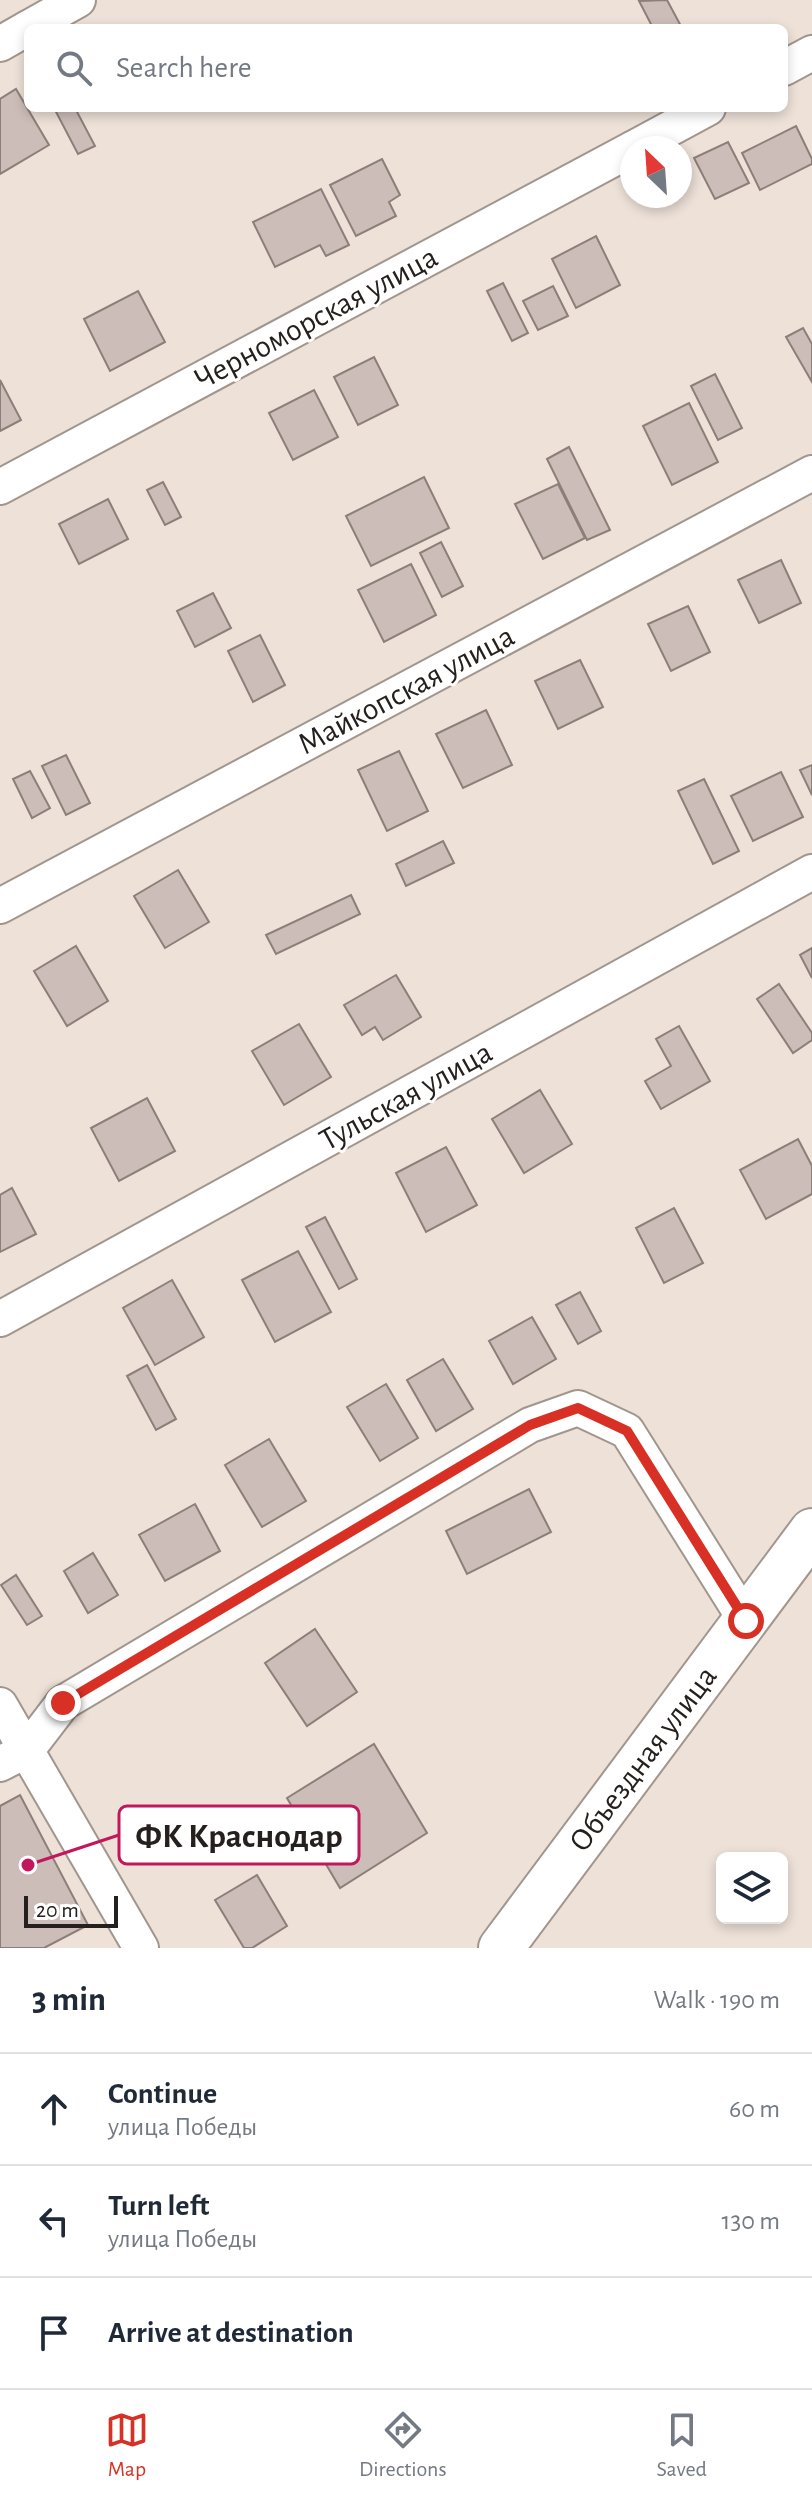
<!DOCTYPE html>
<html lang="en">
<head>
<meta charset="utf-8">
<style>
	body { margin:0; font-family:"Alegreya Sans",sans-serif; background:#f2f2f3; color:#1f2937 }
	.controls { position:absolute; right:24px; bottom:24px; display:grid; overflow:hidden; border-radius:12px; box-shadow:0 4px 12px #0003 }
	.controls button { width:72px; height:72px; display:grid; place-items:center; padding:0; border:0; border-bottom:2px solid #e0e1e3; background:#fff; color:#1f2937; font:40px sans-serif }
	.compass { position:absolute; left:620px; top:136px; width:72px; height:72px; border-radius:50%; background:#fff; box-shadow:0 4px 12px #0003; rotate:335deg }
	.scale { position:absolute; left:24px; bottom:20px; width:94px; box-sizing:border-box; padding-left:8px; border:4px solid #25201d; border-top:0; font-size:22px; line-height:28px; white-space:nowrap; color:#25201d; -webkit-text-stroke:6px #fff; paint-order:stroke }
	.stop { position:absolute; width:24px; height:24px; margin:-18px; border:6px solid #d93025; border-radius:50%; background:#fff }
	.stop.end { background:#d93025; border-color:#fff; box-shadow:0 2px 8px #0008 }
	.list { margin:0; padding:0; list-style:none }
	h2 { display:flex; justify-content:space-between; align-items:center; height:104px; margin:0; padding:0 32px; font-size:34px }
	h2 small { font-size:26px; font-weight:400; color:#747a83 }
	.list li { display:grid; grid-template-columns:52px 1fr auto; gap:24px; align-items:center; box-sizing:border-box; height:112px; padding:0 32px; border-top:2px solid #e0e1e3 }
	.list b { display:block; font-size:30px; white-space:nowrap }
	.list p { margin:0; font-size:26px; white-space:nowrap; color:#747a83 }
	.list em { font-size:26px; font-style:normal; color:#747a83 }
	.icon { flex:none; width:44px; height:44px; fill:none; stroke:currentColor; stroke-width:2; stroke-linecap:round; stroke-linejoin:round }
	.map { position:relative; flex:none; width:812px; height:1948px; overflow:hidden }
	.search { position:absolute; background:#fff; box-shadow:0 4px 12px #0003; left:24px; right:24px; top:24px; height:88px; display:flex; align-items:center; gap:20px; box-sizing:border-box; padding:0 28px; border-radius:12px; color:#747a83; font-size:30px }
	.sheet { height:440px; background:#fff }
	nav { display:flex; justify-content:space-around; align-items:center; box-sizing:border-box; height:112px; border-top:2px solid #e0e1e3; background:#fff; font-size:22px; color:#747a83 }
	nav a { display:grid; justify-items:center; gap:4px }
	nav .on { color:#d93025 }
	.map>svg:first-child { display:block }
</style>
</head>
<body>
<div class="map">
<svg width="812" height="1948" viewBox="0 0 812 1948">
	<rect width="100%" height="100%" fill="#ede1d8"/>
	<g fill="#ccbdb9" stroke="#8c7f7a" stroke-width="2">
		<path d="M 667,0 L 682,28 L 653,28 L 639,1 Z"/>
		<path d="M 16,89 L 49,145 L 0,174 L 0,99 Z"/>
		<path d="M 54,108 L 75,108 L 95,146 L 78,154 Z"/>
		<path d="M 796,126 L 812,159 L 812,164 L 760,190 L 742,153 Z"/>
		<path d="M 728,142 L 749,183 L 715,199 L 694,158 Z"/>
		<path d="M 382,159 L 400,195 L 389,202 L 396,216 L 356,236 L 330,185 Z"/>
		<path d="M 321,189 L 349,245 L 326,256 L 320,245 L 275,267 L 253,222 Z"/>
		<path d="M 596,236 L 620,285 L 576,308 L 552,259 Z"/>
		<path d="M 503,283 L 528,333 L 512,341 L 487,291 Z"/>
		<path d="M 553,286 L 568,316 L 538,330 L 523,301 Z"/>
		<path d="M 138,291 L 165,342 L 110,371 L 84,319 Z"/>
		<path d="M 803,328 L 812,344 L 812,382 L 786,337 Z"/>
		<path d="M 374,357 L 398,405 L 358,425 L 334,377 Z"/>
		<path d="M 715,374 L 742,428 L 718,440 L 691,386 Z"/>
		<path d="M 0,380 L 21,420 L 0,431 Z"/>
		<path d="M 314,390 L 338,437 L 293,460 L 269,413 Z"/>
		<path d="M 689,403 L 718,462 L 672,485 L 643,426 Z"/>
		<path d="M 569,447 L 610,530 L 587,540 L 547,459 Z"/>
		<path d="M 424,477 L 449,528 L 371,566 L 346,516 Z"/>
		<path d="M 163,482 L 181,517 L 165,525 L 147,490 Z"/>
		<path d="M 558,484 L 585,538 L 543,559 L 515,504 Z"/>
		<path d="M 108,499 L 128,539 L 79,564 L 59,524 Z"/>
		<path d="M 441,542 L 463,586 L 442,597 L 420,553 Z"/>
		<path d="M 781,560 L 801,603 L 759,623 L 738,580 Z"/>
		<path d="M 411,564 L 436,615 L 384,642 L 358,590 Z"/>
		<path d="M 213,593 L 231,628 L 195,647 L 177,611 Z"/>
		<path d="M 688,606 L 710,652 L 671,671 L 648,624 Z"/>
		<path d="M 260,635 L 285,685 L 253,702 L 228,651 Z"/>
		<path d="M 580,660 L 603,707 L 558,729 L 535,681 Z"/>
		<path d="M 486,710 L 512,765 L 463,788 L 436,734 Z"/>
		<path d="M 399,751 L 428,811 L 387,831 L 358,770 Z"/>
		<path d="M 66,755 L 90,803 L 66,815 L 42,766 Z"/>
		<path d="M 812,765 L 812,795 L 800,770 Z"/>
		<path d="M 30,771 L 50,808 L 32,818 L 13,779 Z"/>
		<path d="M 781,772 L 803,817 L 753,841 L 731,796 Z"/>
		<path d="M 704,779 L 739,851 L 713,864 L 678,791 Z"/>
		<path d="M 443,841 L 454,863 L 406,886 L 396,864 Z"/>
		<path d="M 178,870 L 209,922 L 165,948 L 134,896 Z"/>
		<path d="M 351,895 L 360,914 L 276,954 L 266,935 Z"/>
		<path d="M 76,946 L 108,1001 L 67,1026 L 34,971 Z"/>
		<path d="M 812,948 L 812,978 L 800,955 Z"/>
		<path d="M 396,975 L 421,1017 L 383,1040 L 375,1027 L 362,1035 L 344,1005 Z"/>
		<path d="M 779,984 L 812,1033 L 812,1040 L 793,1053 L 757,999 Z"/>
		<path d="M 299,1024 L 331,1077 L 284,1105 L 252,1051 Z"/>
		<path d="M 679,1026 L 710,1081 L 661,1109 L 645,1081 L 671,1066 L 656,1039 Z"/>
		<path d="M 540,1090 L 572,1144 L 524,1173 L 492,1119 Z"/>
		<path d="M 147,1098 L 175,1151 L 119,1181 L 91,1128 Z"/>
		<path d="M 798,1139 L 812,1166 L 812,1194 L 766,1219 L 740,1170 Z"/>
		<path d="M 446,1147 L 477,1205 L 426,1232 L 396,1173 Z"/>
		<path d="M 12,1188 L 36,1234 L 0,1252 L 0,1195 Z"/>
		<path d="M 674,1208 L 703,1263 L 664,1283 L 636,1228 Z"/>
		<path d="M 325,1217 L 357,1279 L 339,1289 L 306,1227 Z"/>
		<path d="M 298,1251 L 331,1312 L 275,1342 L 242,1280 Z"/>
		<path d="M 172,1280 L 204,1337 L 155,1365 L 123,1308 Z"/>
		<path d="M 580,1292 L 601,1331 L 578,1344 L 556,1305 Z"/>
		<path d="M 532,1317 L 556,1359 L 513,1384 L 489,1341 Z"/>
		<path d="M 443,1359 L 473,1409 L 436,1431 L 407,1380 Z"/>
		<path d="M 147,1365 L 176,1419 L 156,1430 L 127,1376 Z"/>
		<path d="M 386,1384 L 418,1438 L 380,1461 L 347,1407 Z"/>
		<path d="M 269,1439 L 306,1501 L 262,1527 L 225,1465 Z"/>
		<path d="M 529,1489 L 551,1532 L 467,1574 L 446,1531 Z"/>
		<path d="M 195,1504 L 220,1551 L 165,1581 L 139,1535 Z"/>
		<path d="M 93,1553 L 118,1595 L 88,1613 L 64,1571 Z"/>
		<path d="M 16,1575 L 42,1616 L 27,1625 L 1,1585 Z"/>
		<path d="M 315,1629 L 357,1692 L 307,1726 L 265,1663 Z"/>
		<path d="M 374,1744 L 427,1833 L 340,1888 L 287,1798 Z"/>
		<path d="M 20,1795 L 88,1925 L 44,1948 L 0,1948 L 0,1806 Z"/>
		<path d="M 257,1875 L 287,1926 L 252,1948 L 244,1948 L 215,1900 Z"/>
	</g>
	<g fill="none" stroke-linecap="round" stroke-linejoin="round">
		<g stroke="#a1968d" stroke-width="38">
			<g id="street">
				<path d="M 28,28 L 78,0"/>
				<path d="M 0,44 L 28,28"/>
				<path d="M 784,68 L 812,53"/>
				<path d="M 634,148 L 708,108"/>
				<path d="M 0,487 L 632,149"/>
				<path d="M 0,906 L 812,473"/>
				<path d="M 0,1319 L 812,872"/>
				<path d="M 0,1705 L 141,1948"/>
				<path d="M 0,1764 L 27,1750 L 63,1703 L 530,1425 L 578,1408 L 627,1431 L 746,1621"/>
			</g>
		</g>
		<g stroke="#a1968d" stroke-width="48">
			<path id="secondary" d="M 501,1948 L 812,1531"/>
		</g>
		<use href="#street" stroke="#fff" stroke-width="34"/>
		<use href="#secondary" stroke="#fff" stroke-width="44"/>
	</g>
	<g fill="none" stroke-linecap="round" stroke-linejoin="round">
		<path stroke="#d93025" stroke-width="10" d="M 63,1703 L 530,1425 L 578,1408 L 627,1431 L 746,1621"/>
	</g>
	<g text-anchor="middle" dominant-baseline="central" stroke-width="6" stroke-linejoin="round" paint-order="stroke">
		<g font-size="32" fill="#25201d" stroke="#fff">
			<text transform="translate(316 318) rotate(-28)">Черноморская улица</text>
			<text transform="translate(406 690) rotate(-28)">Майкопская улица</text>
			<text transform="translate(406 1096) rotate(-29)">Тульская улица</text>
			<text transform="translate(643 1759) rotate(-53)">Объездная улица</text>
		</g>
	</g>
	<path fill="none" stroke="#c2185b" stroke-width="3" d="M28 1865L119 1835"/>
	<circle fill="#c2185b" stroke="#fff" stroke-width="3" cx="28" cy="1865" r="8"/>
	<rect fill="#fff" stroke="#c2185b" stroke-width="3" x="119" y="1806" width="240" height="58" rx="8"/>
	<g font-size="34" text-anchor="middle" font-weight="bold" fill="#25201d">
		<text x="239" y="1847">ФК Краснодар</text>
	</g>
</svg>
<div class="controls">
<button><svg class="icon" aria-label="layers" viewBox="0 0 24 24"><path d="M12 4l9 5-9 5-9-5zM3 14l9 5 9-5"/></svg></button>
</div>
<svg class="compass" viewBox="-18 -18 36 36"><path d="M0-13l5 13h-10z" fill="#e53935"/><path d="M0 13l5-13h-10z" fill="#747a83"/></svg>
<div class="scale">20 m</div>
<div class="stop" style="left:746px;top:1621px"></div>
<div class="stop end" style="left:63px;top:1703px"></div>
<div class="search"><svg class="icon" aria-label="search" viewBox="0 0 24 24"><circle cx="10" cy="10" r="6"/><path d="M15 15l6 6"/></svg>Search here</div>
</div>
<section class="sheet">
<h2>3 min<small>Walk · 190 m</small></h2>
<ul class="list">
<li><svg class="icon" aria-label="ahead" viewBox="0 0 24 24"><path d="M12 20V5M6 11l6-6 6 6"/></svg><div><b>Continue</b><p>улица Победы</p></div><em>60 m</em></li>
<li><svg class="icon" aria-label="left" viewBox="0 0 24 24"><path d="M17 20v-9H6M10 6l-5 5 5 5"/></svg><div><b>Turn left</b><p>улица Победы</p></div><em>130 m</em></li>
<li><svg class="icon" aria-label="arrive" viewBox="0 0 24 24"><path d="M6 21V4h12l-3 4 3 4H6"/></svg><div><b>Arrive at destination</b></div></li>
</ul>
</section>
<nav>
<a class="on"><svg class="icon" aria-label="map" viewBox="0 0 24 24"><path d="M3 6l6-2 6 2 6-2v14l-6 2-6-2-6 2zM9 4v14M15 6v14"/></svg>Map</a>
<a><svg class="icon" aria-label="directions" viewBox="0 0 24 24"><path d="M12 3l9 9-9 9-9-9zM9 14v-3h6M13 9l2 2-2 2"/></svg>Directions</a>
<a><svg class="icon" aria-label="saved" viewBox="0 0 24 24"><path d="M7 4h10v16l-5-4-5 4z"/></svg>Saved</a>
</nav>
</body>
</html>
